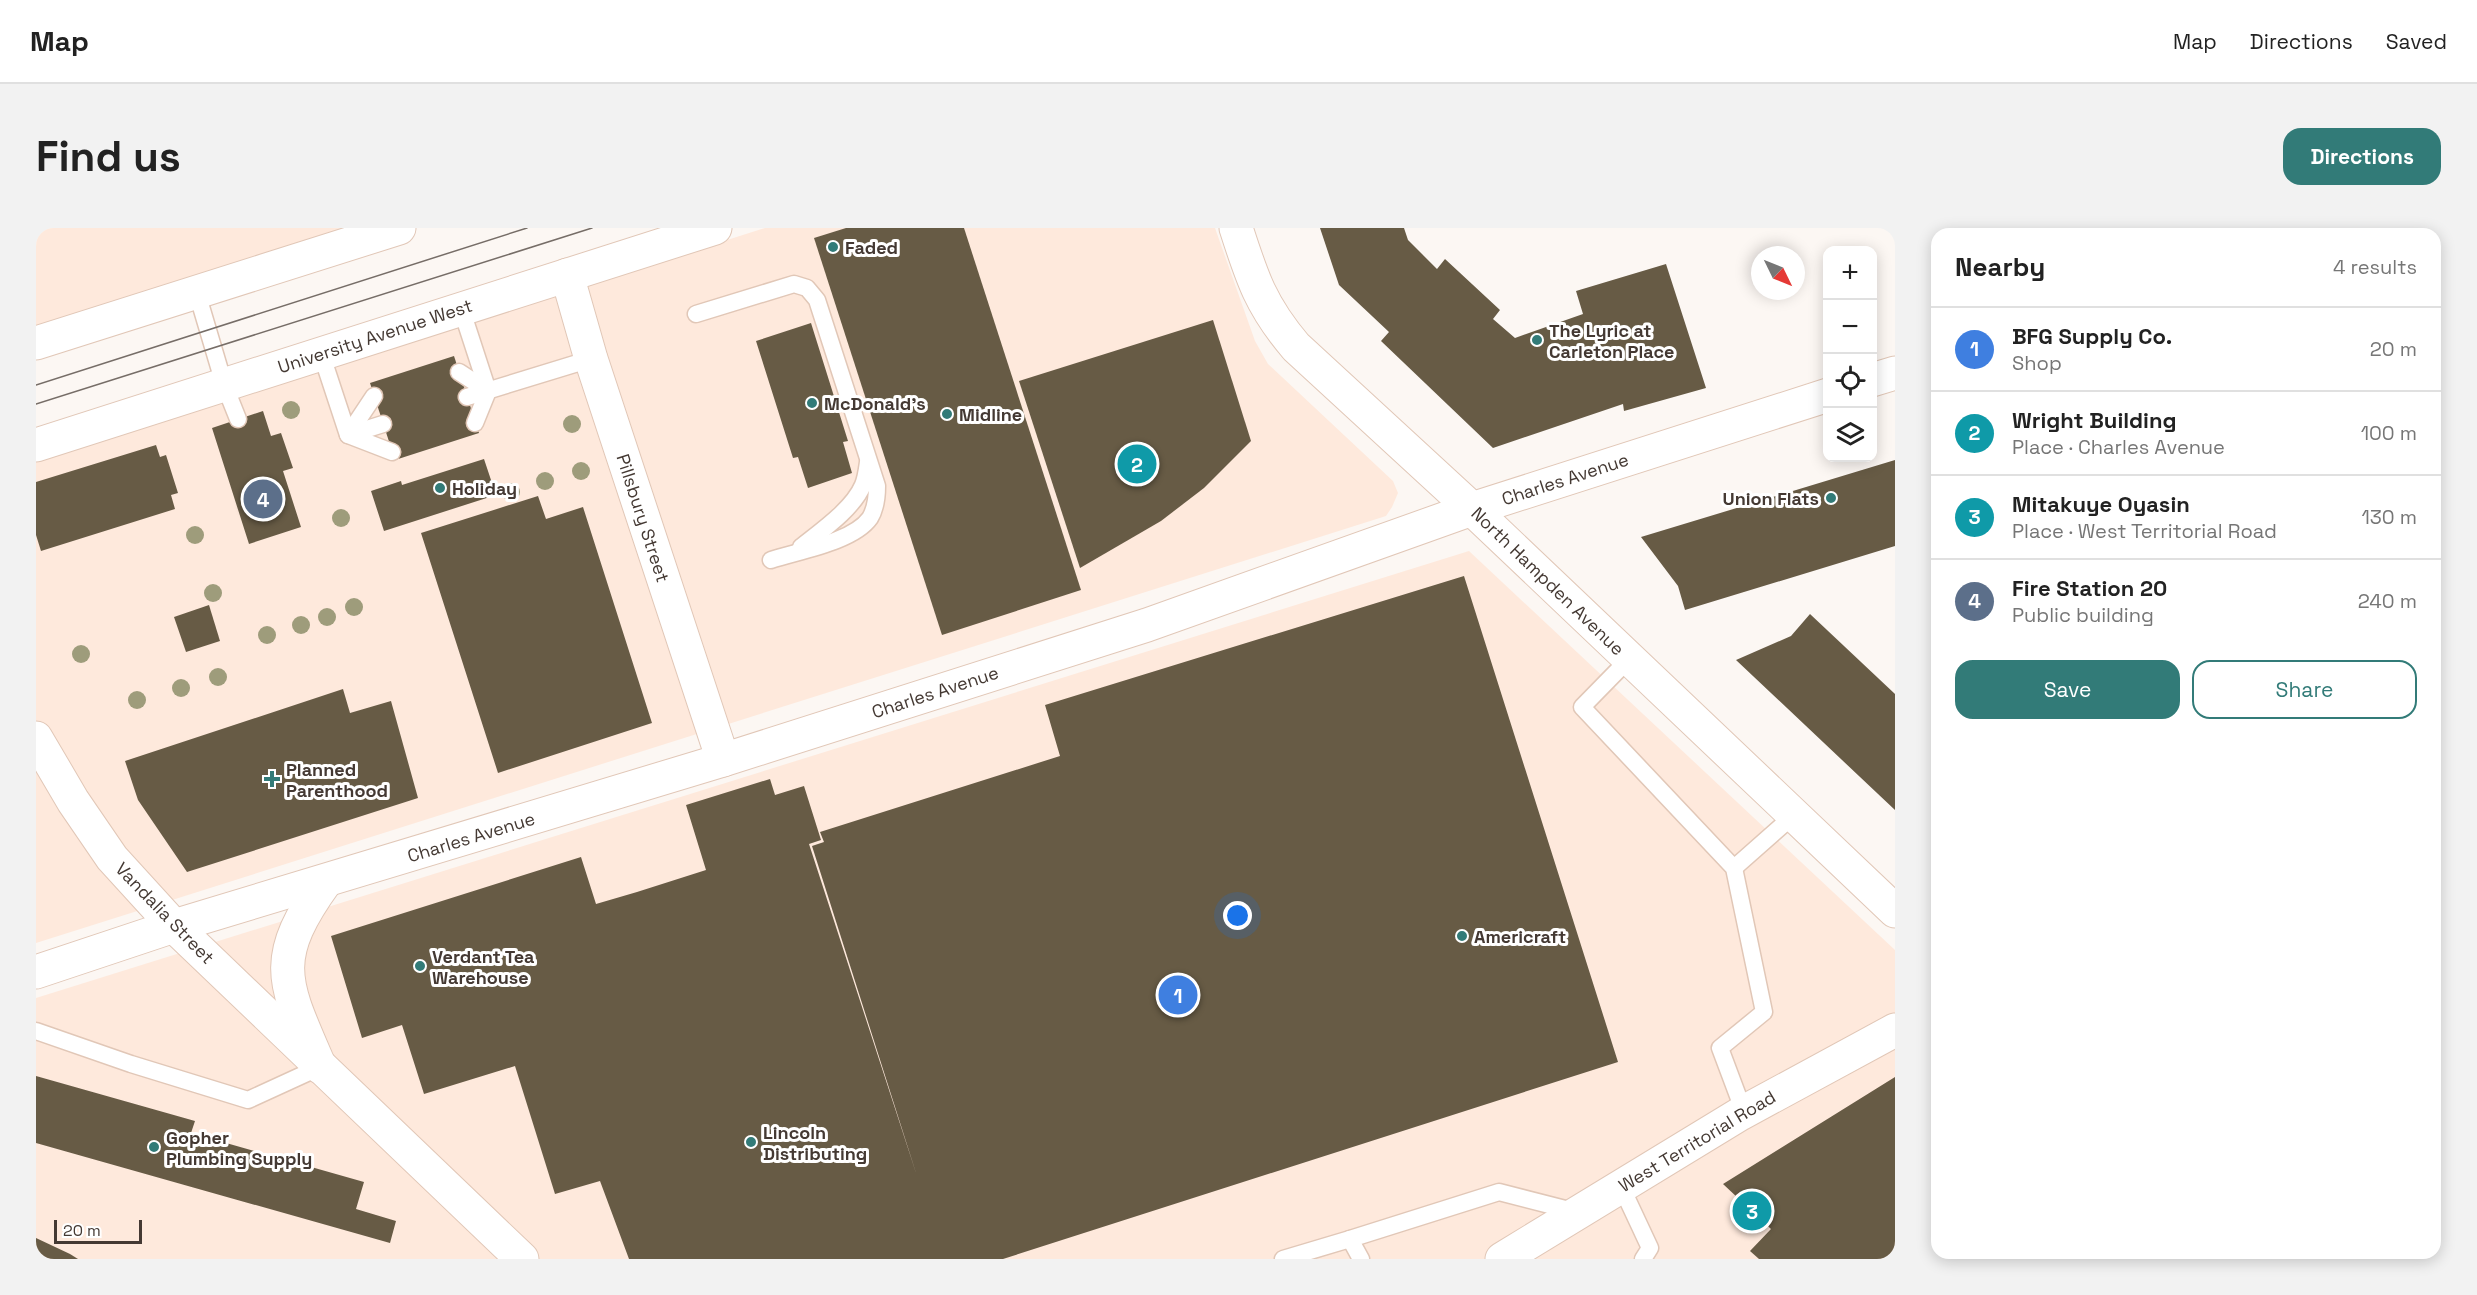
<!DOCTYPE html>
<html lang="en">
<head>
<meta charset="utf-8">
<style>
	body { margin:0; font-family:"Space Grotesk",sans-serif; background:#f2f2f2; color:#222 }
	.controls { position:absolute; right:18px; top:18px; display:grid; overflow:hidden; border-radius:12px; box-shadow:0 3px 15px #0003 }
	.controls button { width:54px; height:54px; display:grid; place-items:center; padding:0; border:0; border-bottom:2px solid #e0e0e0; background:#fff; color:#222; font:30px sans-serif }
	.compass { position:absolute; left:1715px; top:18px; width:54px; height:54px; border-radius:50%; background:#fff; box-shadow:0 3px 15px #0003; rotate:133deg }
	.scale { position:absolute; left:18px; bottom:15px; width:88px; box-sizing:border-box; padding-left:6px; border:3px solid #443933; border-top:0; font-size:16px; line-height:21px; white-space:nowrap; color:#443933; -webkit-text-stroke:4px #fff; paint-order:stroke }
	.you { position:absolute; left:1202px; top:688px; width:21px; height:21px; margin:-15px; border:4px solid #fff; border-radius:50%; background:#1a73e8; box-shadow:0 0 0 9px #1a73e833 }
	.badge { display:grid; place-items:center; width:39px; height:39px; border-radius:50%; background:#327b78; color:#fff; font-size:20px; font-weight:700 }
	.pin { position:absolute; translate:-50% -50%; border:3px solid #fff; box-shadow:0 2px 6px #0006 }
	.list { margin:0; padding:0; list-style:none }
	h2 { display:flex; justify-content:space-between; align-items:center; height:78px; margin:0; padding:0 24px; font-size:26px }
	h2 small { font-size:20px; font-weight:400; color:#767676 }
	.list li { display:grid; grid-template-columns:39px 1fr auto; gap:18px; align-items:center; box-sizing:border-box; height:84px; padding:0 24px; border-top:2px solid #e0e0e0 }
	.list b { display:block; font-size:22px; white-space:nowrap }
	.list p { margin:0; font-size:20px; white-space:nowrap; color:#767676 }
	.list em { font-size:20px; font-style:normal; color:#767676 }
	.actions { display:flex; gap:12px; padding:18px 24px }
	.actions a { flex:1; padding:14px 0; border:2px solid #327b78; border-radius:18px; text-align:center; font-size:21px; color:#327b78 }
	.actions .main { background:#327b78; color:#fff }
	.icon { flex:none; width:33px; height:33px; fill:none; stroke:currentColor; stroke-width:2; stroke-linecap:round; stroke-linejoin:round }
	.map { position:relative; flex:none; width:1859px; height:1031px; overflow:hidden; border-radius:18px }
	header { display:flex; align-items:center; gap:36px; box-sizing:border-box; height:84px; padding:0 30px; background:#fff; border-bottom:2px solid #e0e0e0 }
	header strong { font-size:28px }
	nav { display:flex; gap:33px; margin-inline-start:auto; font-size:21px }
	.intro { display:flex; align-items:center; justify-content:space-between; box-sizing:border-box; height:144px; padding:0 36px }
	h1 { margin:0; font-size:42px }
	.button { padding:15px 27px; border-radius:18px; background:#327b78; color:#fff; font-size:21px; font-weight:700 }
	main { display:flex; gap:36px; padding:0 36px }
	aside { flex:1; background:#fff; border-radius:18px; box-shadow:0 3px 15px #0003 }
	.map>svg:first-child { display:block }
</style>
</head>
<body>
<header>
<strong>Map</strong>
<nav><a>Map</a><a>Directions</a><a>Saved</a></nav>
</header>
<div class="intro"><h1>Find us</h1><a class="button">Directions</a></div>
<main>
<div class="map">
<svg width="1859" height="1031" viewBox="0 0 1859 1031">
	<rect width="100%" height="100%" fill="#fcf7f3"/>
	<g fill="#fee9dc">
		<path d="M 0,0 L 312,0 L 0,99 Z"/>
		<path d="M 729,0 L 1179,0 L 1219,113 L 1232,136 L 1357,253 L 1362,265 L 1356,279 L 1350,288 L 0,715 L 0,232 Z"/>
		<path d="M 1433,323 L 1859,722 L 1859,1031 L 0,1031 L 0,770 Z"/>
	</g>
	<g fill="#675b45">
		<path d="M 810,0 L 928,0 L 1045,362 L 906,407 L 778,10 Z"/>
		<path d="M 1284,0 L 1368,0 L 1372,12 L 1401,41 L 1409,31 L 1464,82 L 1457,91 L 1479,110 L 1547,86 L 1540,63 L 1630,36 L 1670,160 L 1588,183 L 1587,176 L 1457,220 L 1345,113 L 1353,104 L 1303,57 Z"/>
		<path d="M 1177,92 L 1215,213 L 1168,260 L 1125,293 L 1044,340 L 983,153 Z"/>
		<path d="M 775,95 L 812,213 L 807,214 L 816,245 L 772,260 L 762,229 L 757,230 L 720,113 Z"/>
		<path d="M 418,128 L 443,205 L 359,232 L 334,155 Z"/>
		<path d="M 227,183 L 235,208 L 245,205 L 257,240 L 247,243 L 265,299 L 213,316 L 176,200 Z"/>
		<path d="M 120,217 L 124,229 L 130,227 L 142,265 L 135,267 L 139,281 L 5,323 L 0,307 L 0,254 Z"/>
		<path d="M 448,231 L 460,267 L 348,303 L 335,263 L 365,253 L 366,257 Z"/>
		<path d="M 1859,232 L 1859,318 L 1649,382 L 1642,358 L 1605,309 Z"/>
		<path d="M 502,268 L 510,291 L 547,279 L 616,495 L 462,545 L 385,305 Z"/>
		<path d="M 1428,348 L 1582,834 L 967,1031 L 593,1031 L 564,953 L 519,966 L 479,838 L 388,866 L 366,797 L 326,810 L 295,708 L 545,629 L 560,676 L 601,664 L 670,642 L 650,577 L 734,551 L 739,567 L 768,558 L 785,612 L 773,616 L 881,948 L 776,618 L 788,614 L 784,604 L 1024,528 L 1009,477 Z"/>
		<path d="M 173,377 L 184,413 L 150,424 L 138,389 Z"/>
		<path d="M 1774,386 L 1859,466 L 1859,582 L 1700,432 L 1755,408 Z"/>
		<path d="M 307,461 L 314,485 L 355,473 L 382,570 L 151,644 L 102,572 L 89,533 Z"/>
		<path d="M 0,848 L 159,893 L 155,905 L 328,954 L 320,981 L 360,993 L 354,1015 L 0,915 Z"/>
		<path d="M 1859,849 L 1859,1031 L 1723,1031 L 1714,1023 L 1735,1001 L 1687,956 Z"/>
		<path d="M 0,1010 L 34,1026 L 42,1031 L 0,1031 Z"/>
	</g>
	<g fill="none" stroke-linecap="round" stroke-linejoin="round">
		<g stroke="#e1c7b7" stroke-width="19">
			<g id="lane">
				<path d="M 161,65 L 188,156 L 202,191"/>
				<path d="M 425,80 L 452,163"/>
				<path d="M 660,86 L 758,56 L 771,60 L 781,72 L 841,258 C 841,269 840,280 834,290 C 817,314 762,323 735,332"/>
				<path d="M 285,125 L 312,207 L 347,196"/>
				<path d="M 423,144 L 452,163 L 439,195"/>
				<path d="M 338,168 L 312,207 L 356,224"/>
				<path d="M 431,169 L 555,131"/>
				<path d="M 765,319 C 785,303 817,281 827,257 C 830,250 831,241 832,234"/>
				<path d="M 1593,431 L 1546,479 L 1698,640 L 1728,784 L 1684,820 L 1708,884"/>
				<path d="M 1698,640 L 1758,587"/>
				<path d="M 0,803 L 95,836 L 212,872 L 284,839"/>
				<path d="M 1585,958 L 1614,1020 L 1607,1031"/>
				<path d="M 1247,1031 L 1314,1011"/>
				<path d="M 1325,1031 L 1314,1011 L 1463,964 L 1541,984"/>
			</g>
		</g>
		<g stroke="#e1c7b7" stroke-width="35">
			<g id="street">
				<path d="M 531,47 L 555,131 L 687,532"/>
				<path d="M 1836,152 L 1859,145"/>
				<path d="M 0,744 L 138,698 L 687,532 L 1111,397 L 1436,281 L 1792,167"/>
				<path d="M 284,839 C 248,755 232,733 290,653"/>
			</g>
		</g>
		<g stroke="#e1c7b7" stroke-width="35">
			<g id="secondary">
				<path d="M 1200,0 C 1216,50 1225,78 1260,119 L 1436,281 L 1859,683"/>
				<path d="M 0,115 L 363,0"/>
				<path d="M 0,217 L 679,0"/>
				<path d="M 0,510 L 37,573 L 76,630 L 138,698 L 486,1031"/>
				<path d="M 1466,1031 L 1704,886 L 1859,802"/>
			</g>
		</g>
		<use href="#lane" stroke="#fff" stroke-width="16"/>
		<use href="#street" stroke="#fff" stroke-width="33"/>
		<use href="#secondary" stroke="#fff" stroke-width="33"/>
		<g stroke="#766d67" stroke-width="1.5">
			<path d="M 0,157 L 491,0"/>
			<path d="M 0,176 L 556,0"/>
		</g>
	</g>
	<g fill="#9e9c7b">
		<circle cx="255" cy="182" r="9"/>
		<circle cx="536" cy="196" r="9"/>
		<circle cx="545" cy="243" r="9"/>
		<circle cx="509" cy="253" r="9"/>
		<circle cx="475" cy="264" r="9"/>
		<circle cx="305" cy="290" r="9"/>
		<circle cx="159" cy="307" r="9"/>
		<circle cx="177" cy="365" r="9"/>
		<circle cx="318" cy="379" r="9"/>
		<circle cx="291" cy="389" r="9"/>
		<circle cx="265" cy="397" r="9"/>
		<circle cx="231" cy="407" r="9"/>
		<circle cx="45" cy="426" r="9"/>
		<circle cx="182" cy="449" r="9"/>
		<circle cx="145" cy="460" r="9"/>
		<circle cx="101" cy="472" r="9"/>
	</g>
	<g fill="#327b78" stroke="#fff" stroke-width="2">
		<circle cx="797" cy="19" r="6"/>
		<circle cx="1501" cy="112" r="6"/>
		<circle cx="776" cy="175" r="6"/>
		<circle cx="911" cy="186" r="6"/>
		<circle cx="404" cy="260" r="6"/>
		<circle cx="1795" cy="270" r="6"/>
		<path d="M233 542h6v6h6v6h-6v6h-6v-6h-6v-6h6z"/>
		<circle cx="1426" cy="708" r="6"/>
		<circle cx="384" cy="738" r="6"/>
		<circle cx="715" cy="914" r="6"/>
		<circle cx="118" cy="919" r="6"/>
	</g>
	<g text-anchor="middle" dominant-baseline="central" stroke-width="6" stroke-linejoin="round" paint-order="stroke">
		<g font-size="18" font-weight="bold" fill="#443933" stroke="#fff" text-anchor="start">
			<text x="809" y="19">Faded</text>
			<text x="1513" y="102">The Lyric at<tspan x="1513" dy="21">Carleton Place</tspan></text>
			<text x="788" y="175">McDonald's</text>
			<text x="923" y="186">Midline</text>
			<text x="416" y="260">Holiday</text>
			<text x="1783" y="270" text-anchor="end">Union Flats</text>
			<text x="250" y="541">Planned<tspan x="250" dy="21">Parenthood</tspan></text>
			<text x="1438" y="708">Americraft</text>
			<text x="396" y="728">Verdant Tea<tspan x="396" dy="21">Warehouse</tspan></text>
			<text x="727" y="904">Lincoln<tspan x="727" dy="21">Distributing</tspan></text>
			<text x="130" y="909">Gopher<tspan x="130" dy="21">Plumbing Supply</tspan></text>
		</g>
		<g font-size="18" fill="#443933" stroke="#fff">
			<text transform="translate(339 108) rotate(-18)">University Avenue West</text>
			<text transform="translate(1529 251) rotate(-18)">Charles Avenue</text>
			<text transform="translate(607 290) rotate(72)">Pillsbury Street</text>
			<text transform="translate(1512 353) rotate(44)">North Hampden Avenue</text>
			<text transform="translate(899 464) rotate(-18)">Charles Avenue</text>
			<text transform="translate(435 609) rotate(-17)">Charles Avenue</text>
			<text transform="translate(129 685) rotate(46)">Vandalia Street</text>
			<text transform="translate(1661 913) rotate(-31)">West Territorial Road</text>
		</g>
	</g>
</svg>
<div class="controls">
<button>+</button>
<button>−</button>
<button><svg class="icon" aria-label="locate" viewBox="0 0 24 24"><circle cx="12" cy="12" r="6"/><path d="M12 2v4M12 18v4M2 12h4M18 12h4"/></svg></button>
<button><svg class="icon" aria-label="layers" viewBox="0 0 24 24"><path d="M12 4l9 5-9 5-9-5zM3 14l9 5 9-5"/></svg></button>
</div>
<svg class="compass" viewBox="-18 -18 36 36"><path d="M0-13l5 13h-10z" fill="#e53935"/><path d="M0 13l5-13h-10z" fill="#767676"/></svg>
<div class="scale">20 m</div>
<div class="you"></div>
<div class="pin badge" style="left:1142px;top:767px;background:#3f7fe0">1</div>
<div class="pin badge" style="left:1101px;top:236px;background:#0f9aa8">2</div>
<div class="pin badge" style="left:1716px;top:983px;background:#0f9aa8">3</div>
<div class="pin badge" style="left:227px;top:271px;background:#5c6f8a">4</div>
</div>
<aside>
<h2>Nearby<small>4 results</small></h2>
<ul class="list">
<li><span class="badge" style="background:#3f7fe0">1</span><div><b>BFG Supply Co.</b><p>Shop</p></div><em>20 m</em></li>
<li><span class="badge" style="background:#0f9aa8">2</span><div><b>Wright Building</b><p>Place · Charles Avenue</p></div><em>100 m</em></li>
<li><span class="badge" style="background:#0f9aa8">3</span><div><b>Mitakuye Oyasin</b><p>Place · West Territorial Road</p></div><em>130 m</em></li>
<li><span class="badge" style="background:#5c6f8a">4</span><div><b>Fire Station 20</b><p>Public building</p></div><em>240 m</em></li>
</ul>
<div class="actions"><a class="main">Save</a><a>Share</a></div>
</aside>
</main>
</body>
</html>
